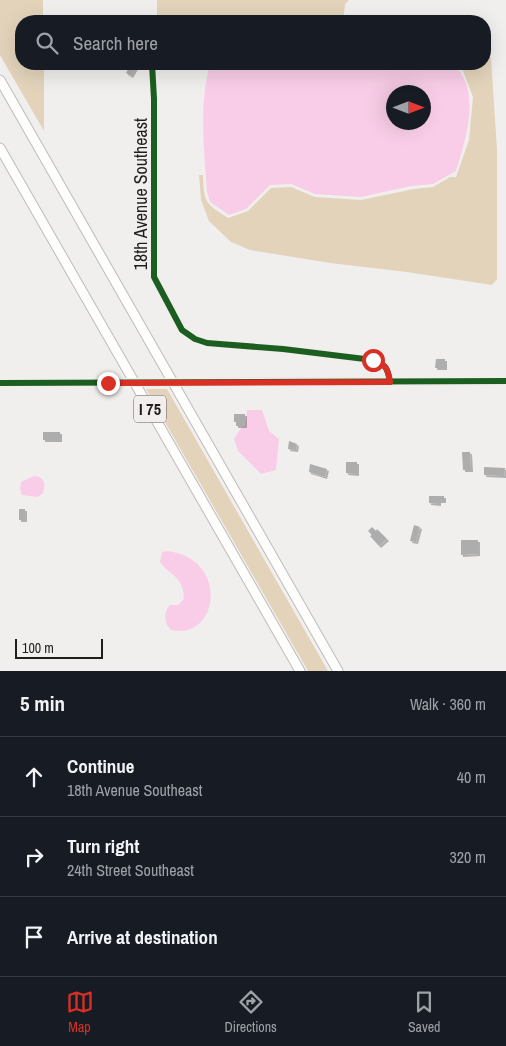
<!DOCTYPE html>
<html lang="en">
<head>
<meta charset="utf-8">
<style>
	body { margin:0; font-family:"Archivo Narrow",sans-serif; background:#242831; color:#f1f3f6 }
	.compass { position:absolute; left:386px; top:85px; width:45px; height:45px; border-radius:50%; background:#171b24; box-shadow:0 5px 20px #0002; rotate:90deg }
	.scale { position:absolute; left:15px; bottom:12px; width:88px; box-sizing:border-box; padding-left:5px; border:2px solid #201e1e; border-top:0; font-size:14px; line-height:18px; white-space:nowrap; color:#201e1e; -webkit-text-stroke:4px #f1eeed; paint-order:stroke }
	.stop { position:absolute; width:15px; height:15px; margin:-11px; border:4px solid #d93025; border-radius:50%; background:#fff }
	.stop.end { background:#d93025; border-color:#fff; box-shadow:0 1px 5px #0008 }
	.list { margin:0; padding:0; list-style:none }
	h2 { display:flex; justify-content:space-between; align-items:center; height:65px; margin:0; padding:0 20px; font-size:21px }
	h2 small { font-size:16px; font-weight:400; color:#9ea1a6 }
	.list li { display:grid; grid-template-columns:32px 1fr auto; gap:15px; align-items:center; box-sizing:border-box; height:80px; padding:0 20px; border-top:1px solid #363941 }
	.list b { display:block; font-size:19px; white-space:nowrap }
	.list p { margin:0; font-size:16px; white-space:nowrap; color:#9ea1a6 }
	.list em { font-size:16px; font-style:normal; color:#9ea1a6 }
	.icon { flex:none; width:28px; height:28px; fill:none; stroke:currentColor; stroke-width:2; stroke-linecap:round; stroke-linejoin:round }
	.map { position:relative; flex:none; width:506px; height:671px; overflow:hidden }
	.search { position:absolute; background:#171b24; box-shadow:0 5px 20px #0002; left:15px; right:15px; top:15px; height:55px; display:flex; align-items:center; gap:12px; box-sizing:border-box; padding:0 18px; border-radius:20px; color:#9ea1a6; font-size:19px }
	.sheet { height:305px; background:#171b24 }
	nav { display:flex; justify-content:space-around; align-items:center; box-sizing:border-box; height:70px; border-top:1px solid #363941; background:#171b24; font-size:14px; color:#9ea1a6 }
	nav a { display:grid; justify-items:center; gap:2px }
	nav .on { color:#d93025 }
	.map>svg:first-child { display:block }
</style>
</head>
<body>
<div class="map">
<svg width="506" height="671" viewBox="0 0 506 671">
	<defs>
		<filter id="shadow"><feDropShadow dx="2" dy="2" stdDeviation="0" flood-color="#0004"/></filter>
	</defs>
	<rect width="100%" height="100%" fill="#f0efee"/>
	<g fill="#e3d3bb">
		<path d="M 0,0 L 43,0 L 43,21 L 21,21 L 21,64 L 44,64 L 44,131 L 0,55 Z"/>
		<path d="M 157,0 L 349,0 L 345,4 L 343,21 L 157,21 Z"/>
		<path d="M 485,51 L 491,58 L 497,150 L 497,279 L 492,285 L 407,272 L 330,263 L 250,250 L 231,242 L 209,221 L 201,200 L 199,175 L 203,175 C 204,203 205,203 228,218 L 248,211 L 271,188 L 291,187 L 315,197 L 361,200 L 414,189 L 433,187 L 450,177 L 456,177 L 469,140 L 473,97 L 462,68 L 457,64 L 485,64 Z"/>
		<path d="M 146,389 L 167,389 L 328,671 L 308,671 Z"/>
	</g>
	<g fill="#f9cde7" fill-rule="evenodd">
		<path d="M 210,64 L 453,64 C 482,90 466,139 456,171 L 433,184 L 411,186 L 361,197 L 315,194 L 291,184 L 270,185 L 246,209 L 229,215 L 210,202 L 207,192 C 204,151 199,104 210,64 ZM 424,92 L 424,122 L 394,122 L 394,92 Z"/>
		<path d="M 247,410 L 262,410 L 269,431 L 279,439 L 276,470 L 261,474 L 238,451 L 234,439 L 246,420 Z"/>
		<path d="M 34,476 L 40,477 C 46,482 45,487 42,494 L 37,497 L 22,495 L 20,489 L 21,482 Z"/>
		<path d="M 168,551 C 230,559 219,641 171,630 C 164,623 163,612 170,605 L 178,605 L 184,599 C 184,576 170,576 160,562 L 162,552 Z"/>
	</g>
	<g fill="#aeadad" filter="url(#shadow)">
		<path d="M 131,64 L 138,64 L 131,76 L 126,73 Z"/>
		<path d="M 139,156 L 145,158 L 142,168 L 136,166 Z"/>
		<path d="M 436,359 L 445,359 L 445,368 L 435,368 Z"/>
		<path d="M 234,414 L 245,414 L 245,426 L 236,426 L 236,422 L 234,422 Z"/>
		<rect x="43" y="432" width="17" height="8"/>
		<path d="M 289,441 L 297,444 L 296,450 L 288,449 Z"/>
		<path d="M 462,452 L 470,452 L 471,470 L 463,470 Z"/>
		<path d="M 346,462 L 357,462 L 357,474 L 346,473 Z"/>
		<path d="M 310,464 L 327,469 L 325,477 L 309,472 Z"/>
		<path d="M 484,467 L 505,468 L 504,476 L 484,475 Z"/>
		<path d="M 429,496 L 444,496 L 444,501 L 439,501 L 439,504 L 429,503 Z"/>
		<rect x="19" y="509" width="6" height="11"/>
		<path d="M 414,525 L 420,527 L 416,542 L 410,541 Z"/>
		<path d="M 372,527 L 376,531 L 377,529 L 387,539 L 379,546 L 370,536 L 372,535 L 368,531 Z"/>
		<path d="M 461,540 L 478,540 L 478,554 L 461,555 Z"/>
	</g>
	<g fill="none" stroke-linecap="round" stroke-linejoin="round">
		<g stroke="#bdbcbb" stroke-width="7">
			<g id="minor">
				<path d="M 101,21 L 104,21"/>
				<path d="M 152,64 L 154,99 L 154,277 L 182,330 L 195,339 L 207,343 L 283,349 L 373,360 C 386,364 388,369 390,382"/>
			</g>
		</g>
		<g stroke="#bdbcbb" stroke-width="8">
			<g id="tertiary">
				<path d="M 199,382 L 506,381"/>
				<path d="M 0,383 L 108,383"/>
			</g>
		</g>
		<g stroke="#bdbcbb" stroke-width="11">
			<g id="motorway">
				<path d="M 0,80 L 338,671"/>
				<path d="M 0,148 L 300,671"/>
			</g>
		</g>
		<use href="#minor" stroke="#fdfdfc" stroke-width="5"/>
		<use href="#tertiary" stroke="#fdfdfc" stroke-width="6"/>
		<use href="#motorway" stroke="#fdfdfc" stroke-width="9"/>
		<g stroke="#bdbcbb" stroke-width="8" stroke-linecap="butt">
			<path id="tertiary-bridge" d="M 108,383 L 199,382"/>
		</g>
		<use href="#tertiary-bridge" stroke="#fdfdfc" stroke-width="6"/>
		<g stroke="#f1eeed" stroke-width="9">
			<g id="cycleway">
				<path d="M 152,64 L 154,99 L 154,277 L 182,330 L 195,339 L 207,343 L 283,349 L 373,360 C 386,364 388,369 390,382"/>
				<path d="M 0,383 L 506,381"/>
			</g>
		</g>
		<use href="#cycleway" stroke="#1b5e20" stroke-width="6"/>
	</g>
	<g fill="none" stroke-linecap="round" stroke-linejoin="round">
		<path stroke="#d93025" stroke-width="6" d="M 108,383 L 390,382 C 388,369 386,364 373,360"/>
	</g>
	<g text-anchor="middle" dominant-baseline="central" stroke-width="4" stroke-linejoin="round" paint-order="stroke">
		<rect fill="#f1eeed" stroke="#5f5c5c" stroke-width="1" x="134" y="395.5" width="32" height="27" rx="4"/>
		<g font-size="16" font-weight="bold" fill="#201e1e">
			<text x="150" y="409">I 75</text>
		</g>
		<g font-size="18" fill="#201e1e" stroke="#f1eeed">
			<text transform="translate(140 194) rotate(-90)">18th Avenue Southeast</text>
		</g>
	</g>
</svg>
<svg class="compass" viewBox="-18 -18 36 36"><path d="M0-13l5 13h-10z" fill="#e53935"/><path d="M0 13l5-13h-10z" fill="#9ea1a6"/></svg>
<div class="scale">100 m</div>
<div class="stop" style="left:373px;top:360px"></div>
<div class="stop end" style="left:108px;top:383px"></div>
<div class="search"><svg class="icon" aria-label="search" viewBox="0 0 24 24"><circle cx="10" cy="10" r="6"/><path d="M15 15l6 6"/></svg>Search here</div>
</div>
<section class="sheet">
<h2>5 min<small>Walk · 360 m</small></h2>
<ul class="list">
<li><svg class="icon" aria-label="ahead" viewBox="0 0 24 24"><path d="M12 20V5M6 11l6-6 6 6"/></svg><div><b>Continue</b><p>18th Avenue Southeast</p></div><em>40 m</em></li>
<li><svg class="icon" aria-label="right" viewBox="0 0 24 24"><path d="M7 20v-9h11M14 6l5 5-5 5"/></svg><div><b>Turn right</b><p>24th Street Southeast</p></div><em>320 m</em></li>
<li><svg class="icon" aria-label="arrive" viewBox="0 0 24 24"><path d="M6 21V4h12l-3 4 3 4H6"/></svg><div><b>Arrive at destination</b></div></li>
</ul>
</section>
<nav>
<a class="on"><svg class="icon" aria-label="map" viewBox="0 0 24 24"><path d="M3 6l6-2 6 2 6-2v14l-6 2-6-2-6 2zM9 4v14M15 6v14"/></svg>Map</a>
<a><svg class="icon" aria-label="directions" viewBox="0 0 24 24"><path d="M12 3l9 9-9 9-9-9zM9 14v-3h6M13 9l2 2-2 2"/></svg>Directions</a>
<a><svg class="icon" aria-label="saved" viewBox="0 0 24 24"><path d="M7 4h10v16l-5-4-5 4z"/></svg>Saved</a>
</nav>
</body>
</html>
